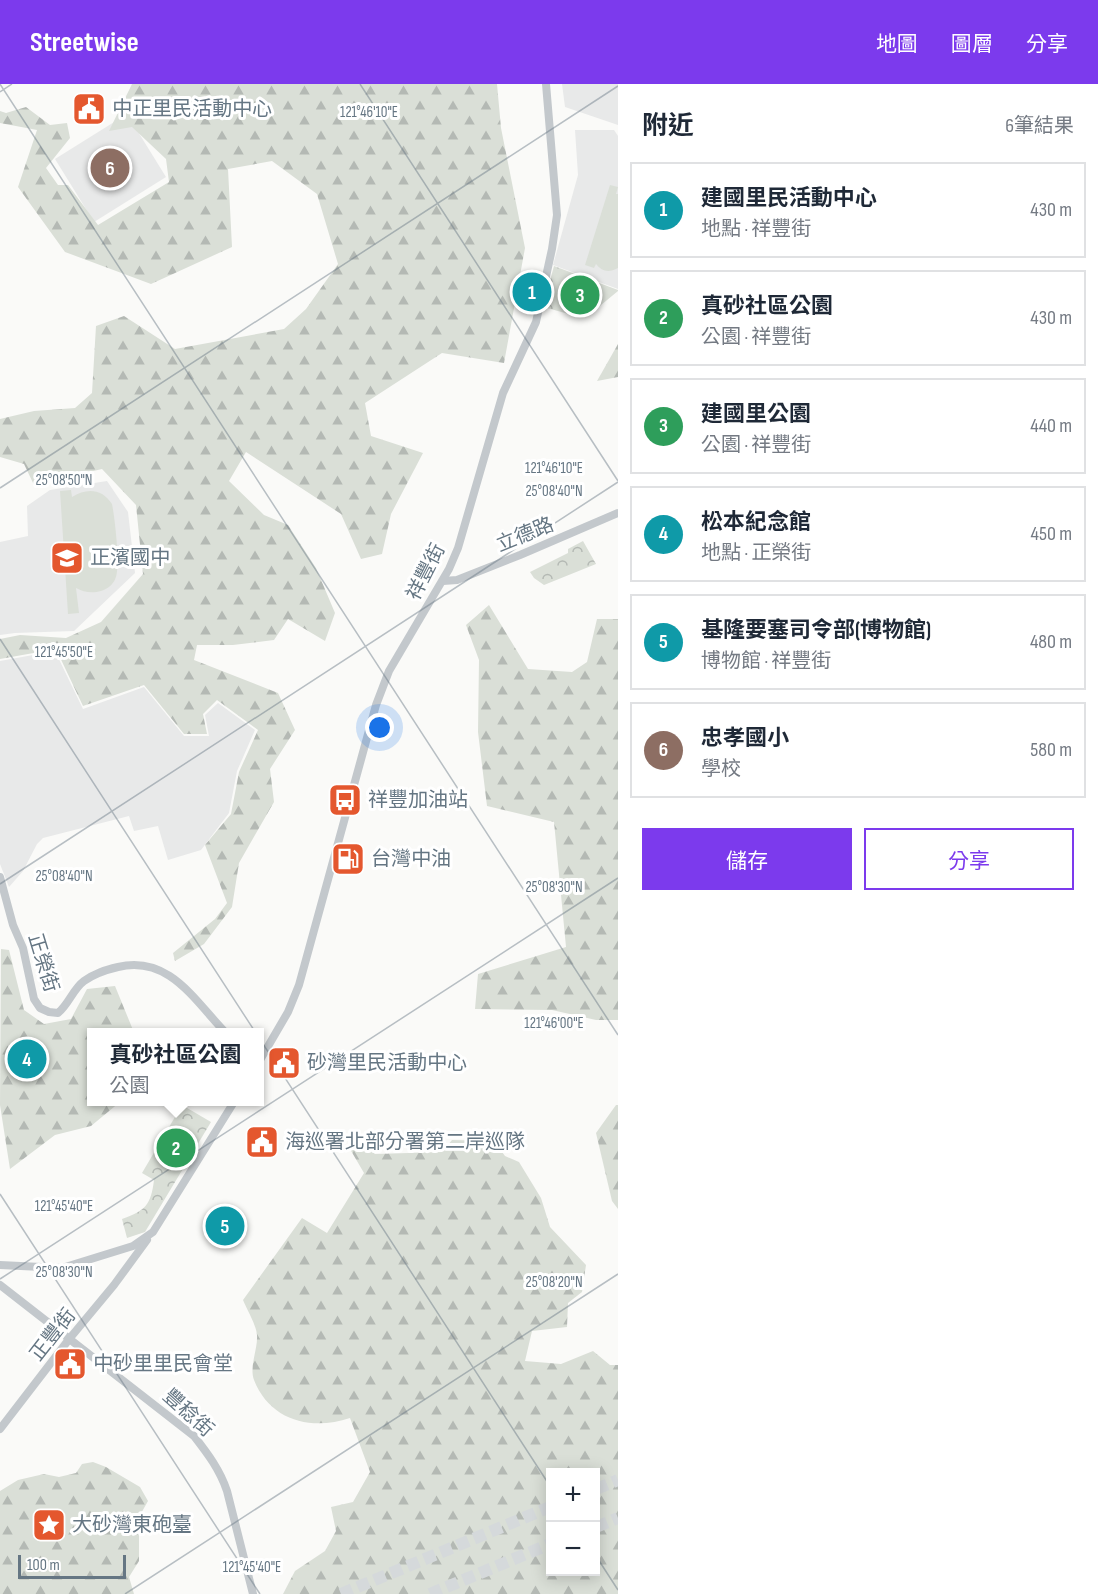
<!DOCTYPE html>
<html lang="zh-TW">
<head>
<meta charset="utf-8">
<style>
	body { margin:0; font-family:"Sofia Sans Condensed","Noto Sans TC",sans-serif; background:#f2f2f3; color:#1f2937 }
	.controls { position:absolute; right:18px; bottom:18px; display:grid; overflow:hidden; border-radius:0px; box-shadow:0 3px 15px #0003 }
	.controls button { width:54px; height:54px; display:grid; place-items:center; padding:0; border:0; border-bottom:2px solid #e0e1e3; background:#fff; color:#1f2937; font:30px sans-serif }
	.scale { position:absolute; left:18px; bottom:15px; width:108px; box-sizing:border-box; padding-left:6px; border:3px solid #657683; border-top:0; font-size:16px; line-height:21px; white-space:nowrap; color:#657683; -webkit-text-stroke:4px #fff; paint-order:stroke }
	.you { position:absolute; left:380px; top:644px; width:21px; height:21px; margin:-15px; border:4px solid #fff; border-radius:50%; background:#1a73e8; box-shadow:0 0 0 9px #1a73e833 }
	.badge { display:grid; place-items:center; width:39px; height:39px; border-radius:50%; background:#7c3aed; color:#fff; font-size:20px; font-weight:700 }
	.pin { position:absolute; translate:-50% -50%; border:3px solid #fff; box-shadow:0 2px 6px #0006 }
	.popup { position:absolute; left:87px; top:944px; width:177px; height:78px; box-sizing:border-box; display:grid; place-content:center; border-radius:0px; background:#fff; filter:drop-shadow(0 2px 4px #0005); font-size:20px; white-space:nowrap; color:#747a83 }
	.popup b { font-size:22px; color:#1f2937 }
	.popup::after { content:''; position:absolute; left:50%; top:100%; margin-left:-12px; border:12px solid transparent; border-top-color:#fff }
	.list { margin:0; padding:0; list-style:none }
	h2 { display:flex; justify-content:space-between; align-items:center; height:78px; margin:0; padding:0 24px; font-size:26px }
	h2 small { font-size:20px; font-weight:400; color:#747a83 }
	.list li { display:grid; grid-template-columns:39px 1fr auto; gap:18px; align-items:center; box-sizing:border-box; height:96px; margin:0 12px 12px; padding:0 12px; border:2px solid #e0e1e3; border-radius:0px }
	.list b { display:block; font-size:22px; white-space:nowrap }
	.list p { margin:0; font-size:20px; white-space:nowrap; color:#747a83 }
	.list em { font-size:20px; font-style:normal; color:#747a83 }
	.actions { display:flex; gap:12px; padding:18px 24px }
	.actions a { flex:1; padding:14px 0; border:2px solid #7c3aed; border-radius:0px; text-align:center; font-size:21px; color:#7c3aed }
	.actions .main { background:#7c3aed; color:#fff }
	.map { position:relative; flex:none; width:618px; height:1510px; overflow:hidden }
	header { display:flex; align-items:center; gap:36px; box-sizing:border-box; height:84px; padding:0 30px; background:#7c3aed; color:#fff }
	header strong { font-size:28px }
	nav { display:flex; gap:33px; margin-inline-start:auto; font-size:21px }
	main { display:flex }
	aside { flex:1; background:#fff }
	.map>svg:first-child { display:block }
</style>
</head>
<body>
<header>
<strong>Streetwise</strong>
<nav><a>地圖</a><a>圖層</a><a>分享</a></nav>
</header>
<main>
<div class="map">
<svg width="618" height="1510" viewBox="0 0 618 1510">
	<defs>
		<pattern id="forest-firs" width="22" height="20" patternUnits="userSpaceOnUse" patternTransform="scale(1.5)"><rect width="22" height="20" fill="#dadfd7"/><path d="M5 1l3.5 6h-7zM16 11l3.5 6h-7z" fill="#b4b9b4"/></pattern>
		<pattern id="park-crowns" width="20" height="18" patternUnits="userSpaceOnUse" patternTransform="scale(1.5)"><rect width="20" height="18" fill="#dadfd7"/><path d="M2 6a3 3 0 1 1 6 0M12 15a3 3 0 1 1 6 0" fill="none" stroke="#b4b9b4"/></pattern>
	</defs>
	<rect width="100%" height="100%" fill="#fafaf8"/>
	<g fill="#e8e9e9">
		<path d="M 562,0 L 618,0 L 618,41 L 565,23 Z"/>
		<path d="M 127,30 L 166,93 L 94,138 L 55,75 Z"/>
		<path d="M 575,46 L 614,46 L 618,52 L 618,205 L 553,181 L 578,91 Z"/>
		<path d="M 107,397 L 128,428 L 135,489 L 74,547 L 15,549 L 0,551 L 0,458 L 28,452 L 27,422 L 50,406 Z"/>
		<path d="M 55,567 L 83,625 L 144,603 L 184,652 L 209,652 L 205,631 L 218,619 L 255,646 L 237,687 L 229,729 L 201,766 L 168,776 L 158,742 L 134,747 L 129,732 L 43,754 L 37,760 L 23,787 L 9,803 L 0,780 L 0,577 Z"/>
	</g>
	<g fill="url(#forest-firs)" fill-rule="evenodd">
		<path d="M 132,0 L 497,0 L 501,44 L 525,164 L 504,279 L 442,269 L 365,319 L 371,352 L 423,369 L 391,430 L 382,470 L 361,475 L 341,430 L 246,368 L 229,397 L 264,431 L 288,441 L 316,484 L 335,529 L 325,557 L 288,535 L 274,556 L 233,561 L 197,561 L 194,576 L 278,609 L 295,646 L 270,685 L 274,718 L 239,779 L 232,823 L 204,860 L 175,877 L 173,869 L 215,835 L 227,819 L 205,761 L 231,730 L 239,688 L 258,646 L 217,616 L 203,630 L 207,650 L 184,650 L 144,601 L 83,622 L 56,565 L 0,575 L 0,555 L 20,551 L 66,554 L 101,538 L 143,490 L 136,421 L 102,385 L 34,401 L 24,380 L 0,373 L 0,335 L 34,327 L 75,324 L 92,309 L 96,242 L 124,232 L 175,265 L 284,245 L 306,225 L 338,180 L 317,110 L 272,77 L 228,85 L 232,163 L 151,200 L 65,168 L 18,103 L 37,46 L 0,39 L 0,27 L 6,29 L 26,23 L 50,41 L 67,39 L 70,54 L 46,84 L 58,101 L 68,101 L 98,141 L 169,98 L 166,75 L 132,43 L 109,47 Z"/>
		<path d="M 618,260 L 618,293 L 597,297 Z"/>
		<path d="M 489,521 L 528,585 L 572,588 L 587,578 L 597,535 L 618,535 L 618,936 L 596,936 L 552,926 L 475,925 L 478,890 L 566,863 L 554,738 L 487,722 L 478,648 L 479,576 L 466,541 Z"/>
		<path d="M 1,865 L 9,866 L 24,926 L 44,940 L 71,935 L 87,905 L 115,902 L 133,946 L 132,948 L 92,948 L 92,1018 L 120,1018 L 91,1042 L 55,1051 L 10,1085 L 0,1021 Z"/>
		<path d="M 616,1021 L 618,1021 L 618,1125 L 612,1117 L 596,1049 Z"/>
		<path d="M 452,1056 L 494,1057 L 505,1072 L 519,1078 L 541,1114 L 550,1143 L 586,1181 L 582,1208 L 568,1219 L 567,1243 L 532,1247 L 525,1277 L 561,1280 L 593,1267 L 610,1281 L 618,1281 L 618,1510 L 283,1510 L 295,1487 L 325,1467 L 336,1447 L 331,1423 L 353,1418 L 370,1388 L 350,1334 C 312,1347 270,1337 254,1296 C 249,1283 258,1265 257,1251 C 256,1240 247,1226 243,1216 L 302,1134 L 327,1149 L 364,1089 L 350,1065 L 358,1057 L 375,1070 L 442,1068 ZM 550,1388 L 596,1388 L 596,1488 L 550,1488 Z"/>
		<path d="M 93,1378 L 106,1383 L 140,1403 L 148,1417 L 139,1433 L 139,1477 L 129,1493 L 134,1510 L 0,1510 L 0,1407 L 18,1396 L 44,1390 L 59,1393 L 76,1389 L 82,1380 Z"/>
	</g>
	<g fill="url(#park-crowns)">
		<path d="M 554,182 L 618,206 L 618,207 L 595,226 L 576,232 L 547,224 L 545,215 Z"/>
		<path d="M 583,457 L 596,480 L 544,501 L 534,494 L 530,488 L 568,469 L 568,465 Z"/>
		<path d="M 182,1021 L 211,1038 L 145,1148 L 127,1154 L 122,1135 C 145,1127 151,1121 154,1096 L 142,1089 Z"/>
	</g>
	<g fill="#dadfd7">
		<path d="M 610,101 L 618,103 L 616,110 L 618,110 L 618,184 C 609,189 602,188 596,180 L 594,184 L 585,181 Z"/>
		<path d="M 71,406 L 72,413 C 86,404 102,404 112,420 C 115,435 119,473 117,487 C 116,508 91,513 76,504 L 79,529 L 68,530 L 60,407 Z"/>
	</g>
	<g fill="none" stroke-linecap="round" stroke-linejoin="round">
		<g stroke="#d5d9db" stroke-width="12" stroke-dasharray="12 6" stroke-linecap="butt">
			<path d="M 596,1405 L 618,1396"/>
			<path d="M 596,1443 L 618,1434"/>
			<path d="M 341,1510 L 550,1423"/>
			<path d="M 430,1510 L 550,1460"/>
		</g>
		<g stroke="#c3c8cc" stroke-width="8">
			<path d="M 443,497 L 457,496 L 520,471 L 618,429"/>
			<path d="M 0,793 L 13,841 L 23,864 L 34,915 L 40,924 L 49,928 L 58,929 C 69,920 73,905 84,897 C 95,889 105,886 118,883 C 169,871 194,916 225,948"/>
			<path d="M 260,976 L 288,928 L 299,901 L 376,621 L 389,587 L 449,485 L 458,464 L 503,309 L 536,238 L 552,165 L 557,131 L 546,0"/>
			<path d="M 0,1181 L 62,1184 L 133,1162 L 153,1148 L 234,1018"/>
			<path d="M 0,1201 L 194,1352 C 208,1370 220,1386 227,1407 L 253,1510"/>
			<path d="M 0,1345 L 70,1254 L 114,1201 L 147,1156"/>
		</g>
	</g>
	<path fill="none" stroke="#657683" stroke-width="1.5" stroke-opacity="0.45" d="M 0,0 L 618,951M 360,0 L 618,397M 0,8 L 12,0M 0,404 L 618,2M 0,555 L 550,1402M 0,800 L 618,398M 0,1110 L 260,1510M 0,1195 L 618,794M 596,1472 L 618,1506M 125,1510 L 618,1190"/>
	<defs>
		<g id="civic-square" transform="scale(1.725)"><rect x="-9" y="-9" width="18" height="18" rx="4" fill="#e4572e" stroke="#fff"/><path d="M-.6-6.5H3V-4.5H.6V-3L4-1V1h2V6H-6V1h2V-1L-.6-3ZM-1.2 2.5V6h2.4V2.5Z" fill="#fff"/></g>
		<g id="school-square" transform="scale(1.725)"><rect x="-9" y="-9" width="18" height="18" rx="4" fill="#e4572e" stroke="#fff"/><path d="M0-5L7-2L0 1L-7-2ZM-4 1L0 2.5L4 1V4Q0 6-4 4Z" fill="#fff"/></g>
		<g id="bus-square" transform="scale(1.725)"><rect x="-9" y="-9" width="18" height="18" rx="4" fill="#e4572e" stroke="#fff"/><path d="M-5-6H5V4H4V6H2V4H-2V6H-4V4H-5ZM-3.5-4V0h7V-4ZM-3.5 1.2v1.5H-2V1.2ZM2 1.2v1.5H3.5V1.2Z" fill="#fff"/></g>
		<g id="fuel-square" transform="scale(1.725)"><rect x="-9" y="-9" width="18" height="18" rx="4" fill="#e4572e" stroke="#fff"/><path d="M-5.5-6h7V0h2V4h1.3V-2.5L3-4.5l.8-.8L6-3V5H2.5V1h-1V6h-7ZM-4.2-4.7v3.2H.2V-4.7Z" fill="#fff"/></g>
		<g id="sight-square" transform="scale(1.725)"><rect x="-9" y="-9" width="18" height="18" rx="4" fill="#e4572e" stroke="#fff"/><path d="M0-6L1.8-2.2L6-1.7L2.9 1.2L3.7 5.4L0 3.3L-3.7 5.4L-2.9 1.2L-6-1.7L-1.8-2.2Z" fill="#fff"/></g>
	</defs>
	<g fill-rule="evenodd">
		<use href="#civic-square" x="89" y="25"/>
		<use href="#school-square" x="67" y="474"/>
		<use href="#bus-square" x="345" y="716"/>
		<use href="#fuel-square" x="348" y="775"/>
		<use href="#civic-square" x="284" y="979"/>
		<use href="#civic-square" x="262" y="1058"/>
		<use href="#civic-square" x="70" y="1280"/>
		<use href="#sight-square" x="49" y="1441"/>
	</g>
	<g text-anchor="middle" dominant-baseline="central" stroke-width="6" stroke-linejoin="round" paint-order="stroke">
		<g font-size="20" fill="#657683" stroke="#fff" text-anchor="start">
			<text x="112" y="25">中正里民活動中心</text>
			<text x="90" y="474">正濱國中</text>
			<text x="368" y="716">祥豐加油站</text>
			<text x="371" y="775">台灣中油</text>
			<text x="307" y="979">砂灣里民活動中心</text>
			<text x="285" y="1058">海巡署北部分署第二岸巡隊</text>
			<text x="93" y="1280">中砂里里民會堂</text>
			<text x="72" y="1441">大砂灣東砲臺</text>
		</g>
		<g font-size="20" fill="#657683" stroke="#fff">
			<text transform="translate(525 451) rotate(-22)">立德路</text>
			<text transform="translate(426 488) rotate(-63)">祥豐街</text>
			<text transform="translate(43 879) rotate(73)">正榮街</text>
			<text transform="translate(53 1251) rotate(-52)">正豐街</text>
			<text transform="translate(188 1329) rotate(42)">豐稔街</text>
		</g>
	</g>
	<g font-size="15" text-anchor="middle" fill="#657683" stroke="#fff" stroke-width="6" stroke-linejoin="round" paint-order="stroke">
		<text x="369" y="33">121°46'10"E</text>
		<text x="554" y="389">121°46'10"E</text>
		<text x="64" y="401">25°08'50"N</text>
		<text x="554" y="412">25°08'40"N</text>
		<text x="64" y="573">121°45'50"E</text>
		<text x="64" y="797">25°08'40"N</text>
		<text x="554" y="808">25°08'30"N</text>
		<text x="554" y="944">121°46'00"E</text>
		<text x="64" y="1127">121°45'40"E</text>
		<text x="64" y="1193">25°08'30"N</text>
		<text x="554" y="1203">25°08'20"N</text>
		<text x="252" y="1488">121°45'40"E</text>
	</g>
</svg>
<div class="controls">
<button>+</button>
<button>−</button>
</div>
<div class="scale">100 m</div>
<div class="you"></div>
<div class="pin badge" style="left:532px;top:208px;background:#0f9aa8">1</div>
<div class="pin badge" style="left:176px;top:1064px;background:#2e9e5b">2</div>
<div class="popup"><b>真砂社區公園</b>公園</div>
<div class="pin badge" style="left:580px;top:211px;background:#2e9e5b">3</div>
<div class="pin badge" style="left:27px;top:975px;background:#0f9aa8">4</div>
<div class="pin badge" style="left:225px;top:1142px;background:#0f9aa8">5</div>
<div class="pin badge" style="left:110px;top:84px;background:#8d6e63">6</div>
</div>
<aside>
<h2>附近<small>6筆結果</small></h2>
<ul class="list">
<li><span class="badge" style="background:#0f9aa8">1</span><div><b>建國里民活動中心</b><p>地點 · 祥豐街</p></div><em>430 m</em></li>
<li><span class="badge" style="background:#2e9e5b">2</span><div><b>真砂社區公園</b><p>公園 · 祥豐街</p></div><em>430 m</em></li>
<li><span class="badge" style="background:#2e9e5b">3</span><div><b>建國里公園</b><p>公園 · 祥豐街</p></div><em>440 m</em></li>
<li><span class="badge" style="background:#0f9aa8">4</span><div><b>松本紀念館</b><p>地點 · 正榮街</p></div><em>450 m</em></li>
<li><span class="badge" style="background:#0f9aa8">5</span><div><b>基隆要塞司令部(博物館)</b><p>博物館 · 祥豐街</p></div><em>480 m</em></li>
<li><span class="badge" style="background:#8d6e63">6</span><div><b>忠孝國小</b><p>學校</p></div><em>580 m</em></li>
</ul>
<div class="actions"><a class="main">儲存</a><a>分享</a></div>
</aside>
</main>
</body>
</html>
